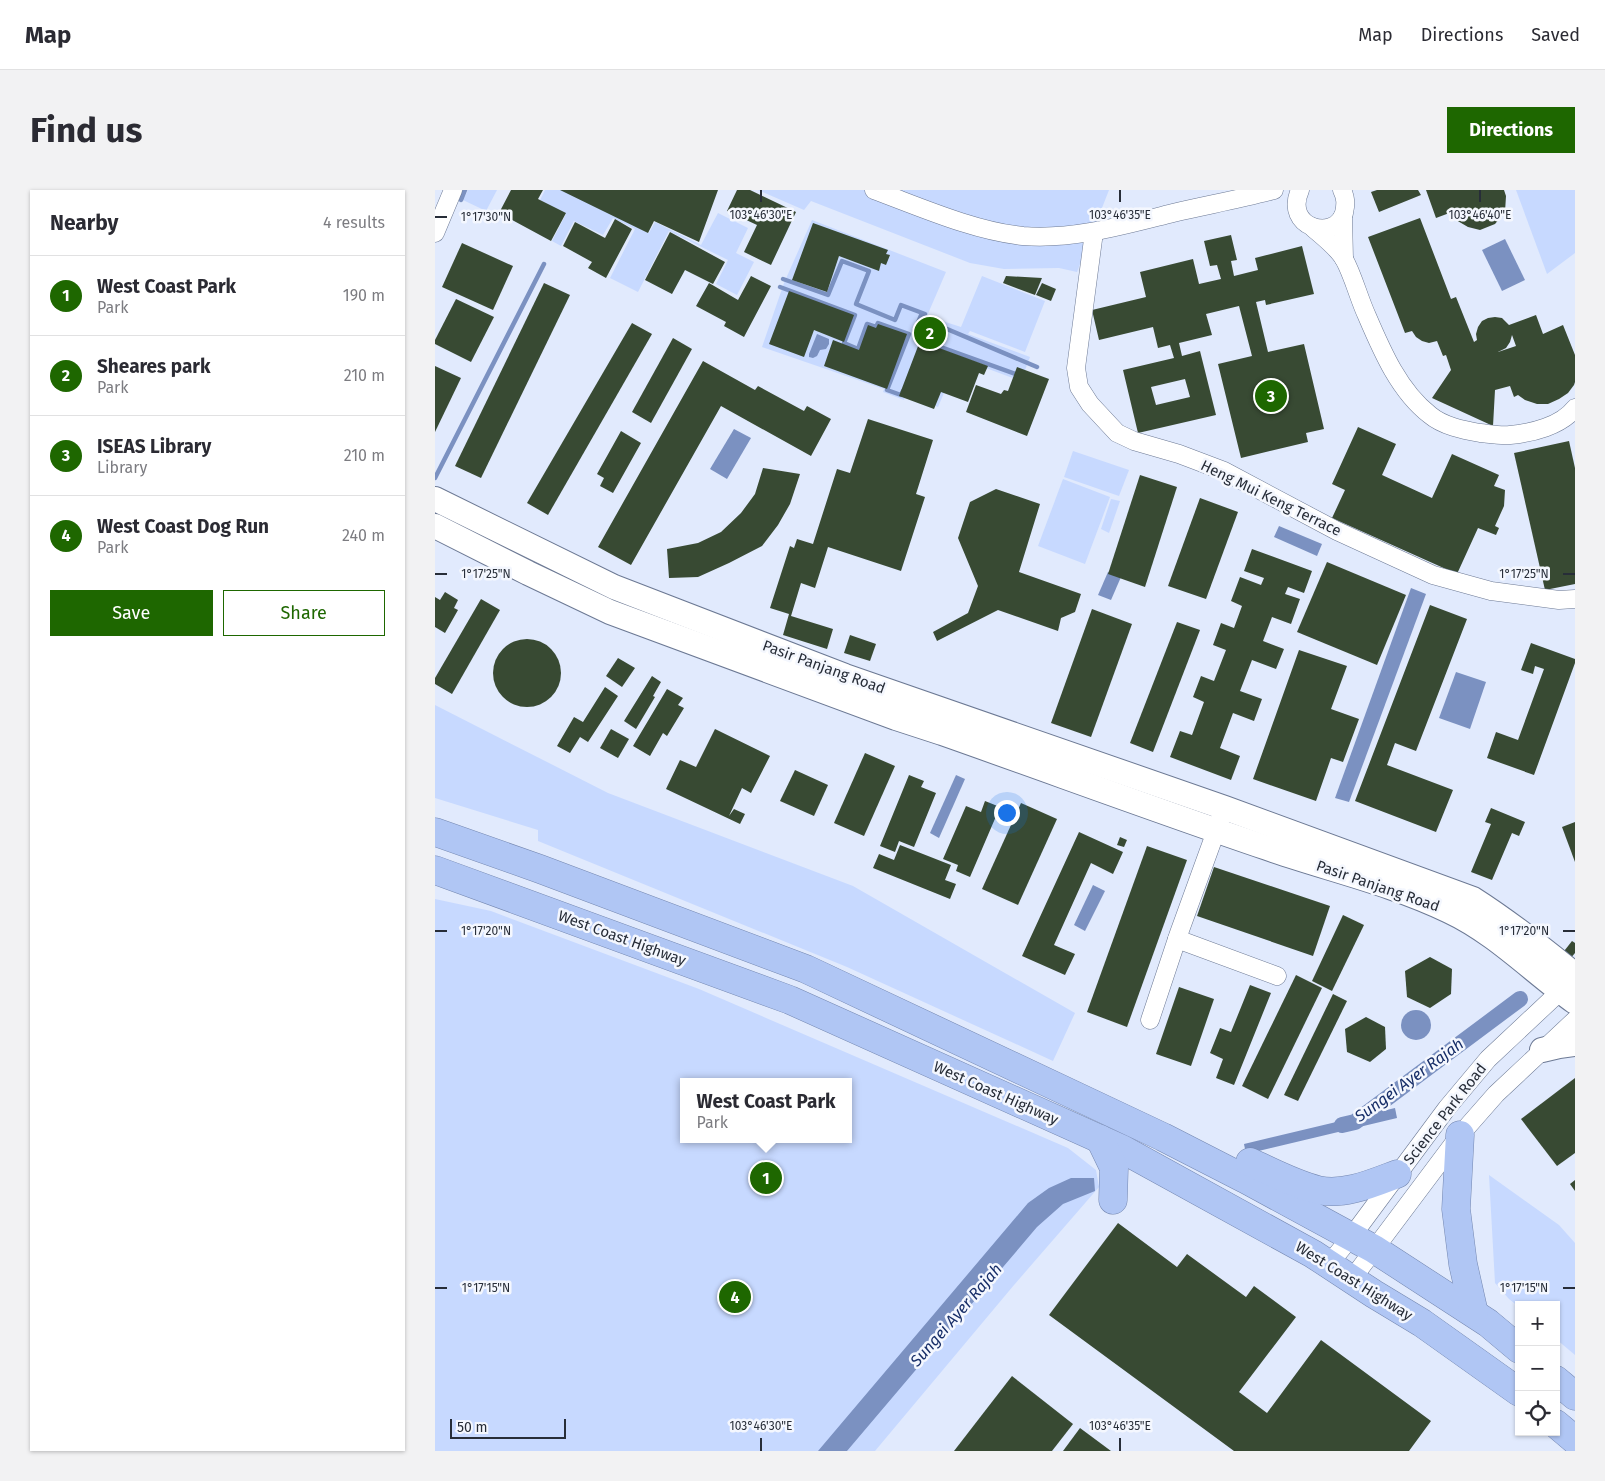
<!DOCTYPE html>
<html lang="en">
<head>
<meta charset="utf-8">
<style>
	body { margin:0; font-family:"Fira Sans",sans-serif; background:#f2f2f3; color:#2b2b33 }
	.controls { position:absolute; right:15px; bottom:15px; display:grid; overflow:hidden; border-radius:0px; box-shadow:0 1px 4px #0004 }
	.controls button { width:45px; height:45px; display:grid; place-items:center; padding:0; border:0; border-bottom:1px solid #e1e1e2; background:#fff; color:#2b2b33; font:25px sans-serif }
	.scale { position:absolute; left:15px; bottom:12px; width:116px; box-sizing:border-box; padding-left:5px; border:2px solid #272d38; border-top:0; font-size:14px; line-height:18px; white-space:nowrap; color:#272d38; -webkit-text-stroke:4px #f4f7fe; paint-order:stroke }
	.you { position:absolute; left:571px; top:622px; width:18px; height:18px; margin:-12px; border:4px solid #fff; border-radius:50%; background:#1a73e8; box-shadow:0 0 0 8px #1a73e833 }
	.badge { display:grid; place-items:center; width:32px; height:32px; border-radius:50%; background:#1e6700; color:#fff; font-size:16px; font-weight:700 }
	.pin { position:absolute; translate:-50% -50%; border:2px solid #fff; box-shadow:0 1px 5px #0006 }
	.popup { position:absolute; left:245px; top:888px; width:172px; height:65px; box-sizing:border-box; display:grid; place-content:center; border-radius:0px; background:#fff; filter:drop-shadow(0 1px 4px #0005); font-size:16px; white-space:nowrap; color:#7c7c81 }
	.popup b { font-size:19px; color:#2b2b33 }
	.popup::after { content:''; position:absolute; left:50%; top:100%; margin-left:-10px; border:10px solid transparent; border-top-color:#fff }
	.list { margin:0; padding:0; list-style:none }
	h2 { display:flex; justify-content:space-between; align-items:center; height:65px; margin:0; padding:0 20px; font-size:21px }
	h2 small { font-size:16px; font-weight:400; color:#7c7c81 }
	.list li { display:grid; grid-template-columns:32px 1fr auto; gap:15px; align-items:center; box-sizing:border-box; height:80px; padding:0 20px; border-top:1px solid #e1e1e2 }
	.list b { display:block; font-size:19px; white-space:nowrap }
	.list p { margin:0; font-size:16px; white-space:nowrap; color:#7c7c81 }
	.list em { font-size:16px; font-style:normal; color:#7c7c81 }
	.actions { display:flex; gap:10px; padding:15px 20px }
	.actions a { flex:1; padding:11px 0; border:1px solid #1e6700; border-radius:0px; text-align:center; font-size:18px; color:#1e6700 }
	.actions .main { background:#1e6700; color:#fff }
	.icon { flex:none; width:28px; height:28px; fill:none; stroke:currentColor; stroke-width:2; stroke-linecap:round; stroke-linejoin:round }
	.map { position:relative; flex:none; width:1140px; height:1261px; overflow:hidden; border-radius:0px }
	header { display:flex; align-items:center; gap:30px; box-sizing:border-box; height:70px; padding:0 25px; background:#fff; border-bottom:1px solid #e1e1e2 }
	header strong { font-size:24px }
	nav { display:flex; gap:28px; margin-inline-start:auto; font-size:18px }
	.intro { display:flex; align-items:center; justify-content:space-between; box-sizing:border-box; height:120px; padding:0 30px }
	h1 { margin:0; font-size:35px }
	.button { padding:12px 22px; border-radius:0px; background:#1e6700; color:#fff; font-size:18px; font-weight:700 }
	main { display:flex; gap:30px; padding:0 30px }
	aside { flex:1; background:#fff; border-radius:0px; box-shadow:0 1px 4px #0004 }
	.map>svg:first-child { display:block }
</style>
</head>
<body>
<header>
<strong>Map</strong>
<nav><a>Map</a><a>Directions</a><a>Saved</a></nav>
</header>
<div class="intro"><h1>Find us</h1><a class="button">Directions</a></div>
<main>
<aside>
<h2>Nearby<small>4 results</small></h2>
<ul class="list">
<li><span class="badge">1</span><div><b>West Coast Park</b><p>Park</p></div><em>190 m</em></li>
<li><span class="badge">2</span><div><b>Sheares park</b><p>Park</p></div><em>210 m</em></li>
<li><span class="badge">3</span><div><b>ISEAS Library</b><p>Library</p></div><em>210 m</em></li>
<li><span class="badge">4</span><div><b>West Coast Dog Run</b><p>Park</p></div><em>240 m</em></li>
</ul>
<div class="actions"><a class="main">Save</a><a>Share</a></div>
</aside>
<div class="map">
<svg width="1140" height="1261" viewBox="0 0 1140 1261">
	<rect width="100%" height="100%" fill="#e1eafd"/>
	<g fill="#c7d9ff" fill-rule="evenodd">
		<path d="M 33,0 L 62,0 L 51,21 L 28,10 Z"/>
		<path d="M 110,0 L 129,0 L 214,43 L 220,32 L 266,55 L 283,23 L 313,38 L 301,63 L 319,72 L 302,105 L 281,94 L 293,70 L 234,41 L 203,102 L 175,88 L 200,39 L 178,28 L 168,45 L 139,31 L 126,56 L 117,51 L 131,24 L 105,10 Z"/>
		<path d="M 323,0 L 674,0 L 642,82 L 624,78 L 569,79 L 535,73 L 376,11 L 369,20 Z"/>
		<path d="M 1081,0 L 1140,0 L 1140,63 L 1112,84 Z"/>
		<path d="M 377,30 L 511,82 L 492,126 L 526,137 L 547,86 L 610,111 L 590,162 L 535,141 L 533,144 L 595,167 L 586,191 L 524,168 L 503,217 L 471,206 L 469,210 L 448,202 L 449,199 L 327,157 L 349,93 Z"/>
		<path d="M 638,261 L 694,280 L 684,306 L 629,287 Z"/>
		<path d="M 628,289 L 675,307 L 650,374 L 603,356 Z"/>
		<path d="M 676,309 L 685,311 L 674,343 L 666,339 Z"/>
		<path d="M 0,515 L 173,603 L 418,696 L 640,823 L 618,871 L 412,777 L 103,651 L 103,640 L 0,608 Z"/>
		<path d="M 0,709 L 56,721 L 264,799 L 633,958 L 661,980 L 664,997 L 579,1095 L 440,1261 L 0,1261 ZM 248,892 L 414,892 L 414,949 L 248,949 Z"/>
		<path d="M 1054,985 L 1124,1035 L 1140,1053 L 1140,1165 L 1121,1149 L 1121,1115 L 1084,1115 L 1084,1117 L 1074,1109 L 1060,1093 Z"/>
	</g>
	<g fill="#7b91c1">
		<path d="M 1070,49 L 1090,90 L 1067,101 L 1047,60 Z"/>
		<path d="M 485,122 L 497,127 L 496,134 L 494,137 L 487,137 L 484,144 L 481,146 L 477,144 L 477,141 Z"/>
		<path d="M 382,144 L 394,149 L 394,154 L 391,159 L 385,160 L 382,166 L 378,168 L 374,167 L 374,164 Z"/>
		<path d="M 299,239 L 316,248 L 292,289 L 275,279 Z"/>
		<path d="M 844,336 L 887,354 L 882,366 L 839,347 Z"/>
		<path d="M 673,382 L 686,387 L 676,410 L 663,405 Z"/>
		<path d="M 976,398 L 991,404 L 914,612 L 900,608 Z"/>
		<path d="M 1021,482 L 1051,492 L 1035,539 L 1004,528 Z"/>
		<path d="M 521,585 L 530,589 L 504,648 L 495,643 Z"/>
		<path d="M 658,695 L 670,701 L 650,741 L 639,735 Z"/>
		<circle cx="981" cy="835" r="15"/>
		<path d="M 960,918 L 962,928 L 811,964 L 809,954 Z"/>
		<path d="M 636,988 L 659,988 L 660,1001 L 628,1014 L 602,1037 L 412,1261 L 383,1261 L 593,1013 L 614,998 Z"/>
	</g>
	<g fill="none" stroke-linecap="round" stroke-linejoin="round">
		<g stroke="#7b91c1" stroke-width="4.5">
			<path d="M 26,10 L 30,0"/>
			<path d="M 348,89 L 393,105 L 407,71 L 434,81 L 421,114 L 460,130 L 466,115 L 490,124"/>
			<path d="M 345,97 L 420,125 L 409,153 L 423,159 L 432,134 L 441,137 L 443,133 L 474,144 L 452,200 L 466,205 L 468,201"/>
			<path d="M 493,131 L 602,177"/>
			<path d="M 486,157 L 489,151 L 583,185"/>
			<path d="M 0,288 L 109,74"/>
		</g>
		<path stroke="#7b91c1" stroke-width="16" d="M 907,935 L 920,932 L 1085,809"/>
	</g>
	<g fill="#384a33" fill-rule="evenodd">
		<path d="M 76,0 L 108,0 L 103,9 L 131,23 L 116,51 L 64,23 Z"/>
		<path d="M 125,0 L 283,0 L 264,52 L 219,31 L 213,43 Z"/>
		<path d="M 302,0 L 315,0 L 361,22 L 336,75 L 309,62 L 322,35 L 292,21 Z"/>
		<path d="M 942,0 L 983,0 L 986,5 L 944,22 L 936,2 Z"/>
		<path d="M 991,0 L 1069,0 L 1071,6 L 1070,22 L 1060,34 L 1045,40 L 1033,37 L 1021,30 L 1017,22 L 1001,28 Z"/>
		<path d="M 985,28 L 1016,109 L 1021,107 L 1039,152 L 1042,150 L 1041,144 L 1043,137 L 1047,131 L 1053,128 L 1060,127 L 1067,128 L 1074,135 L 1101,125 L 1108,144 L 1128,135 L 1140,165 L 1140,192 L 1139,195 L 1133,203 L 1124,209 L 1113,214 L 1102,214 L 1090,210 L 1083,205 L 1079,207 L 1075,196 L 1060,200 L 1058,236 L 997,208 L 1016,180 L 1011,165 L 1008,166 L 1002,151 L 994,153 L 987,151 L 981,147 L 977,141 L 970,143 L 933,47 ZM 1077,145 L 1081,156 L 1063,162 L 1071,158 L 1075,152 Z"/>
		<path d="M 180,29 L 197,39 L 171,88 L 153,78 L 157,72 L 128,56 L 140,32 L 170,48 Z"/>
		<path d="M 378,33 L 453,60 L 451,64 L 455,65 L 451,75 L 446,73 L 444,81 L 404,66 L 392,102 L 357,90 Z"/>
		<path d="M 235,42 L 290,72 L 278,94 L 250,80 L 237,104 L 210,90 Z"/>
		<path d="M 796,45 L 802,70 L 796,71 L 799,86 L 823,80 L 820,68 L 867,56 L 879,104 L 831,115 L 830,110 L 821,112 L 833,162 L 869,154 L 889,239 L 871,243 L 873,252 L 806,268 L 783,174 L 817,166 L 804,116 L 771,124 L 777,145 L 744,153 L 747,166 L 765,161 L 781,225 L 703,243 L 688,180 L 739,168 L 735,155 L 723,158 L 718,137 L 664,150 L 657,120 L 711,107 L 705,82 L 758,69 L 764,94 L 786,89 L 782,75 L 775,76 L 769,51 ZM 750,189 L 755,207 L 721,215 L 716,197 Z"/>
		<path d="M 27,53 L 78,76 L 58,120 L 7,97 Z"/>
		<path d="M 316,86 L 336,96 L 309,147 L 289,136 L 291,132 L 261,116 L 274,93 L 303,110 Z"/>
		<path d="M 571,86 L 607,88 L 600,105 L 568,93 Z"/>
		<path d="M 109,93 L 135,105 L 46,288 L 20,276 Z"/>
		<path d="M 607,93 L 621,99 L 616,111 L 601,105 Z"/>
		<path d="M 354,101 L 419,125 L 409,152 L 379,140 L 369,167 L 334,154 Z"/>
		<path d="M 21,109 L 59,127 L 36,172 L 0,154 L 0,150 Z"/>
		<path d="M 197,133 L 217,144 L 113,325 L 92,313 Z"/>
		<path d="M 443,134 L 472,144 L 452,199 L 389,176 L 398,150 L 424,160 L 433,135 L 441,138 Z"/>
		<path d="M 238,148 L 257,159 L 216,233 L 197,222 Z"/>
		<path d="M 485,151 L 553,176 L 549,185 L 544,183 L 533,212 L 506,202 L 499,219 L 464,206 Z"/>
		<path d="M 268,171 L 320,200 L 323,196 L 369,221 L 372,216 L 396,229 L 376,266 L 286,216 L 196,375 L 163,357 Z"/>
		<path d="M 0,176 L 26,188 L 0,242 Z"/>
		<path d="M 582,177 L 614,189 L 592,246 L 531,222 L 541,195 L 566,204 L 569,200 L 573,201 Z"/>
		<path d="M 433,229 L 498,250 L 481,304 L 490,307 L 466,381 L 393,357 L 380,398 L 366,393 L 356,426 L 398,439 L 392,459 L 348,445 L 354,424 L 335,418 L 355,356 L 359,358 L 362,349 L 378,354 L 402,279 L 415,283 Z"/>
		<path d="M 923,237 L 961,254 L 947,285 L 997,308 L 1017,264 L 1064,285 L 1059,296 L 1070,300 L 1069,316 L 1060,336 L 1064,338 L 1061,345 L 1043,338 L 1022,384 L 897,328 L 910,300 L 897,294 Z"/>
		<path d="M 186,241 L 206,253 L 178,303 L 165,296 L 169,288 L 162,284 Z"/>
		<path d="M 1134,251 L 1140,278 L 1140,394 L 1110,400 L 1079,263 Z"/>
		<path d="M 328,278 L 365,284 L 355,314 L 343,335 L 327,356 L 294,373 L 263,387 L 234,388 L 232,359 L 263,353 L 286,342 L 306,323 L 320,304 Z"/>
		<path d="M 705,285 L 742,297 L 710,397 L 673,384 Z"/>
		<path d="M 561,299 L 605,314 L 584,382 L 646,404 L 640,422 L 626,428 L 623,441 L 563,420 L 502,451 L 498,442 L 533,423 L 543,396 L 523,348 L 535,312 Z"/>
		<path d="M 765,308 L 803,322 L 771,409 L 733,396 Z"/>
		<path d="M 817,359 L 877,381 L 869,403 L 853,397 L 850,404 L 865,409 L 856,434 L 837,427 L 828,451 L 849,459 L 841,479 L 817,470 L 805,501 L 827,509 L 819,531 L 798,523 L 785,558 L 805,566 L 796,590 L 735,567 L 745,541 L 757,545 L 769,512 L 758,507 L 766,486 L 779,491 L 791,460 L 778,455 L 786,433 L 799,438 L 807,416 L 796,411 L 805,387 L 826,395 L 829,388 L 809,381 Z"/>
		<path d="M 892,372 L 971,405 L 942,475 L 862,442 Z"/>
		<path d="M 10,402 L 23,410 L 19,418 L 23,420 L 10,443 L 0,437 L 0,407 L 5,410 Z"/>
		<path d="M 46,409 L 65,420 L 17,504 L 0,494 L 0,488 Z"/>
		<path d="M 995,415 L 1032,429 L 981,561 L 960,553 L 952,575 L 1018,600 L 1001,642 L 920,611 Z"/>
		<path d="M 657,419 L 697,434 L 656,547 L 616,533 Z"/>
		<path d="M 742,432 L 765,440 L 718,562 L 695,553 Z"/>
		<path d="M 415,445 L 441,454 L 435,471 L 409,463 Z"/>
		<circle cx="92" cy="483" r="34"/>
		<path d="M 1096,453 L 1140,469 L 1140,473 L 1099,585 L 1052,568 L 1061,542 L 1083,550 L 1109,479 L 1100,476 L 1098,484 L 1086,480 Z"/>
		<path d="M 864,460 L 912,476 L 896,519 L 924,529 L 908,572 L 896,568 L 881,611 L 818,589 Z"/>
		<path d="M 183,468 L 200,478 L 187,497 L 171,486 Z"/>
		<path d="M 217,486 L 226,492 L 218,506 L 220,507 L 201,539 L 189,531 Z"/>
		<path d="M 170,497 L 183,506 L 153,552 L 145,547 L 135,563 L 122,556 L 139,527 L 148,532 Z"/>
		<path d="M 232,499 L 248,508 L 243,515 L 249,518 L 232,546 L 228,543 L 215,566 L 198,556 Z"/>
		<path d="M 176,539 L 194,549 L 183,568 L 165,558 Z"/>
		<path d="M 280,539 L 335,566 L 316,603 L 307,598 L 294,626 L 299,619 L 310,624 L 305,634 L 231,599 L 245,570 L 261,577 Z"/>
		<path d="M 430,563 L 460,576 L 429,646 L 399,633 Z"/>
		<path d="M 360,580 L 393,595 L 379,626 L 345,611 Z"/>
		<path d="M 474,585 L 489,591 L 486,597 L 501,603 L 479,657 L 464,651 L 460,662 L 445,656 Z"/>
		<path d="M 550,611 L 565,617 L 535,687 L 521,681 L 523,675 L 508,669 L 531,616 L 546,622 Z"/>
		<path d="M 586,613 L 622,629 L 583,715 L 547,699 Z"/>
		<path d="M 1056,618 L 1090,632 L 1084,646 L 1077,643 L 1057,690 L 1036,682 L 1056,634 L 1050,632 Z"/>
		<path d="M 1140,632 L 1140,672 L 1127,637 Z"/>
		<path d="M 644,642 L 688,662 L 678,684 L 656,673 L 619,755 L 640,764 L 630,785 L 587,766 Z"/>
		<path d="M 685,647 L 692,650 L 689,657 L 682,655 Z"/>
		<path d="M 465,655 L 516,675 L 510,690 L 521,694 L 515,709 L 438,678 L 444,664 L 459,670 Z"/>
		<path d="M 712,656 L 752,670 L 692,837 L 652,822 Z"/>
		<path d="M 779,677 L 895,716 L 878,766 L 762,726 Z"/>
		<path d="M 908,725 L 929,735 L 897,801 L 877,791 Z"/>
		<path d="M 1137,751 L 1140,753 L 1140,763 L 1134,770 L 1126,765 Z"/>
		<path d="M 995,767 L 1017,779 L 1016,804 L 995,818 L 972,807 L 970,781 Z"/>
		<path d="M 861,785 L 887,798 L 833,909 L 807,896 Z"/>
		<path d="M 815,795 L 836,803 L 799,895 L 781,888 L 788,869 L 775,863 L 785,838 L 796,842 Z"/>
		<path d="M 744,797 L 779,809 L 756,876 L 721,864 Z"/>
		<path d="M 898,804 L 912,811 L 863,911 L 849,905 Z"/>
		<path d="M 931,827 L 950,837 L 951,859 L 935,872 L 912,862 L 910,839 Z"/>
		<path d="M 1140,888 L 1140,963 L 1122,976 L 1086,929 Z"/>
		<path d="M 1140,990 L 1140,1001 L 1135,994 Z"/>
		<path d="M 683,1033 L 742,1077 L 752,1064 L 811,1107 L 819,1096 L 861,1127 L 804,1202 L 832,1223 L 886,1150 L 996,1231 L 974,1261 L 799,1261 L 614,1125 Z"/>
		<path d="M 577,1186 L 638,1234 L 617,1261 L 519,1261 Z"/>
		<path d="M 645,1238 L 676,1261 L 628,1261 Z"/>
	</g>
	<g fill="none" stroke-linecap="round" stroke-linejoin="round">
		<g stroke="#6c7994" stroke-width="19">
			<g id="minor">
				<path d="M 439,0 C 485,17 539,41 588,46 C 639,50 690,35 738,23 C 772,15 806,9 839,0"/>
				<path d="M 865,0 C 848,38 900,52 909,23 C 911,14 911,8 907,0"/>
				<path d="M 908,26 L 909,69"/>
				<path d="M 877,37 C 888,47 902,57 909,69 C 918,85 924,109 932,126 C 947,161 964,201 995,225 C 1008,236 1028,240 1045,243 C 1055,244 1065,246 1075,245 C 1097,243 1126,236 1140,218"/>
				<path d="M 659,42 L 641,178 L 644,197 L 655,214 L 682,243 L 699,251 L 744,264 L 789,281 L 902,341 L 998,385 L 1056,401 L 1124,410 L 1140,409"/>
				<path d="M 0,43 L 18,0"/>
				<path d="M 742,749 L 842,786"/>
				<path d="M 715,830 L 744,743 L 785,630"/>
				<path d="M 894,1074 L 917,1046 L 1012,918 L 1053,869 L 1134,793"/>
				<path d="M 917,1089 L 1025,945 L 1061,904 L 1140,830"/>
			</g>
		</g>
		<g stroke="#6c7994" stroke-width="26">
			<g id="secondary">
				<path d="M 0,309 L 179,397 L 410,486 L 790,618 L 1038,709 C 1074,732 1107,758 1140,785"/>
				<path d="M 0,336 L 93,383 L 175,422 L 461,528 L 507,543 C 615,581 723,621 832,658 C 892,679 956,693 1014,721 C 1061,743 1098,782 1140,812"/>
				<path d="M 1107,860 L 1124,856 L 1140,854"/>
			</g>
		</g>
		<g stroke="#7487b0" stroke-width="29">
			<g id="trunk">
				<path d="M 0,642 L 105,679 L 371,779 L 728,947 L 810,989 L 939,1059 L 1053,1133 L 1084,1159"/>
				<path d="M 0,680 L 355,810 L 687,959 L 878,1064 L 939,1104 L 987,1133 L 1084,1202"/>
				<path d="M 1025,945 L 1021,1019 L 1028,1074 L 1039,1123"/>
				<path d="M 665,949 L 679,978 L 678,1010"/>
				<path d="M 815,972 C 837,982 859,994 883,1000 C 909,1006 938,993 962,984"/>
				<path d="M 1121,1190 L 1140,1206"/>
				<path d="M 1121,1234 L 1140,1250"/>
			</g>
		</g>
		<use href="#minor" stroke="#fff" stroke-width="18"/>
		<use href="#secondary" stroke="#fff" stroke-width="24"/>
		<use href="#trunk" stroke="#b0c6f4" stroke-width="28"/>
	</g>
	<path fill="none" stroke="#272d38" stroke-width="2" d="M 326,0 L 326,12M 685,0 L 685,12M 1045,0 L 1045,12M 0,27 L 12,27M 0,384 L 12,384M 1128,384 L 1140,384M 0,741 L 12,741M 1128,741 L 1140,741M 0,1098 L 12,1098M 1128,1098 L 1140,1098M 326,1248 L 326,1261M 685,1248 L 685,1261"/>
	<g text-anchor="middle" dominant-baseline="central" stroke-width="5" stroke-linejoin="round" paint-order="stroke">
		<g font-size="15" fill="#272d38" stroke="#f4f7fe">
			<text transform="translate(836 308) rotate(26)">Heng Mui Keng Terrace</text>
			<text transform="translate(389 477) rotate(20)">Pasir Panjang Road</text>
			<text transform="translate(943 696) rotate(19)">Pasir Panjang Road</text>
			<text transform="translate(187 748) rotate(20)">West Coast Highway</text>
			<text transform="translate(561 903) rotate(24)">West Coast Highway</text>
			<text transform="translate(1010 924) rotate(-52)">Science Park Road</text>
			<text transform="translate(919 1091) rotate(32)">West Coast Highway</text>
		</g>
		<g font-size="16" font-style="italic" fill="#172e68" stroke="#f4f7fe">
			<text transform="translate(974 890) rotate(-36)">Sungei Ayer Rajah</text>
			<text transform="translate(521 1125) rotate(-49)">Sungei Ayer Rajah</text>
		</g>
	</g>
	<g font-size="12" text-anchor="middle" fill="#272d38" stroke="#f4f7fe" stroke-width="5" stroke-linejoin="round" paint-order="stroke">
		<text x="326" y="29">103°46'30"E</text>
		<text x="685" y="29">103°46'35"E</text>
		<text x="1045" y="29">103°46'40"E</text>
		<text x="51" y="31">1°17'30"N</text>
		<text x="51" y="388">1°17'25"N</text>
		<text x="1089" y="388">1°17'25"N</text>
		<text x="51" y="745">1°17'20"N</text>
		<text x="1089" y="745">1°17'20"N</text>
		<text x="51" y="1102">1°17'15"N</text>
		<text x="1089" y="1102">1°17'15"N</text>
		<text x="326" y="1240">103°46'30"E</text>
		<text x="685" y="1240">103°46'35"E</text>
	</g>
</svg>
<div class="controls">
<button>+</button>
<button>−</button>
<button><svg class="icon" aria-label="locate" viewBox="0 0 24 24"><circle cx="12" cy="12" r="6"/><path d="M12 2v4M12 18v4M2 12h4M18 12h4"/></svg></button>
</div>
<div class="scale">50 m</div>
<div class="you"></div>
<div class="pin badge" style="left:331px;top:988px">1</div>
<div class="popup"><b>West Coast Park</b>Park</div>
<div class="pin badge" style="left:495px;top:143px">2</div>
<div class="pin badge" style="left:836px;top:206px">3</div>
<div class="pin badge" style="left:300px;top:1107px">4</div>
</div>
</main>
</body>
</html>
